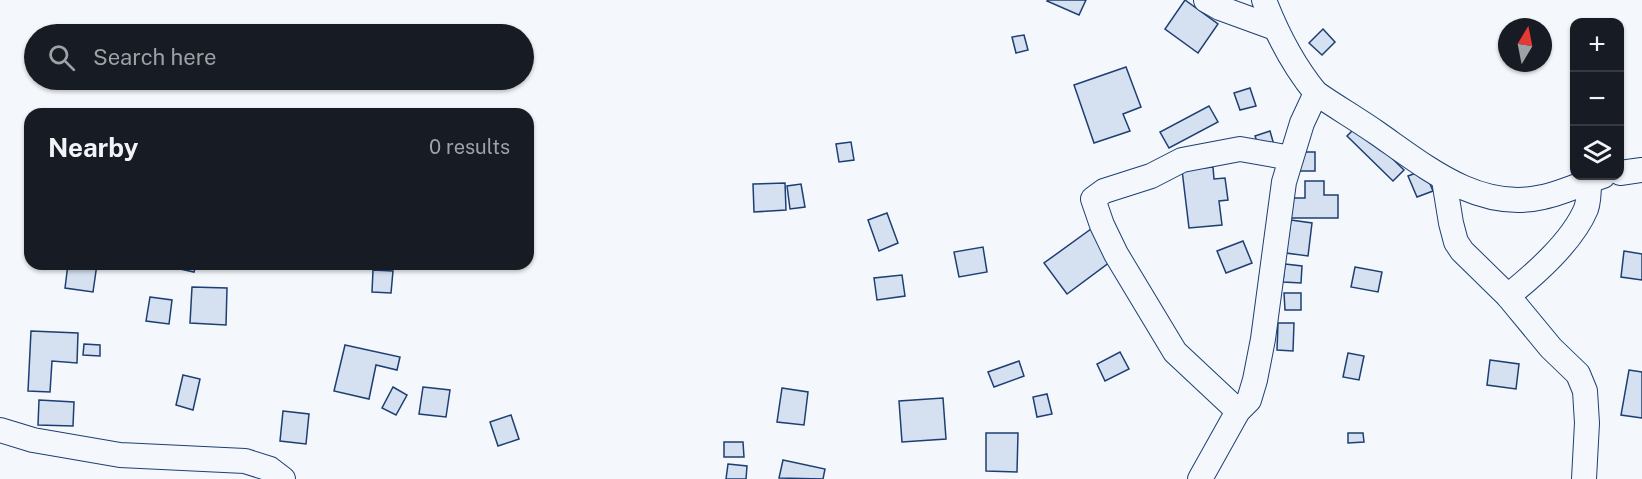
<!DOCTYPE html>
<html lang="en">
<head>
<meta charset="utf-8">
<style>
	body { margin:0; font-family:"Public Sans",sans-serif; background:#20242c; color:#f1f3f6 }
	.controls { position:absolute; right:18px; top:18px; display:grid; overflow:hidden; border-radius:12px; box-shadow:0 2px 4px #0004 }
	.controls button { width:54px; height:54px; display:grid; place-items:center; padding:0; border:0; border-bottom:2px solid #363941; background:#171b24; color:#f1f3f6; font:30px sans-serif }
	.compass { position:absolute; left:1498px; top:18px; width:54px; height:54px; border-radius:50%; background:#171b24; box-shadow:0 2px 4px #0004; rotate:10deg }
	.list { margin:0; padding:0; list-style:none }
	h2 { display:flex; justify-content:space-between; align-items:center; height:78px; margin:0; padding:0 24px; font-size:26px }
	h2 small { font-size:20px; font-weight:400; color:#9ea1a6 }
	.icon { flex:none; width:33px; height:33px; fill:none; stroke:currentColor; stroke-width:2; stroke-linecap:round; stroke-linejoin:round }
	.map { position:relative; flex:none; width:1642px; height:479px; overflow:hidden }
	.search { position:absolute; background:#171b24; box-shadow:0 2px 4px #0004; left:24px; top:24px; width:510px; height:66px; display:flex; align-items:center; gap:15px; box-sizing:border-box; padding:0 21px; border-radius:33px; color:#9ea1a6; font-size:22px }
	.panel { position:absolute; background:#171b24; box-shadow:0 2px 4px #0004; left:24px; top:108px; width:510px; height:162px; border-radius:18px }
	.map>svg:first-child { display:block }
</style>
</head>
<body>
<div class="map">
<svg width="1642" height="479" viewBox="0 0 1642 479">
	<rect width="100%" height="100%" fill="#f4f7fb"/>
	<g fill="#d5e0f0" stroke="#1d3f73" stroke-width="1.5">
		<path d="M 1048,0 L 1086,0 L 1079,15 L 1047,1 Z"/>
		<path d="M 1185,0 L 1218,24 L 1198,53 L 1165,29 Z"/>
		<path d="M 1323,29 L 1335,42 L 1322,55 L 1309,43 Z"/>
		<path d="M 1024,35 L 1028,50 L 1016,53 L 1012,37 Z"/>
		<path d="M 1126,67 L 1141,107 L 1123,114 L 1130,131 L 1094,143 L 1074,85 Z"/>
		<path d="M 1250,88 L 1256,106 L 1240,110 L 1234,93 Z"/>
		<path d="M 1209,106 L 1218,122 L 1169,148 L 1160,132 Z"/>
		<path d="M 1358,125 L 1404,170 L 1393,181 L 1347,136 Z"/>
		<path d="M 1270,131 L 1274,145 L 1260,150 L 1255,136 Z"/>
		<path d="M 851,142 L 854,160 L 839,162 L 836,144 Z"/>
		<rect x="1299" y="152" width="16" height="19"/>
		<path d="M 1213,167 L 1214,179 L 1225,178 L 1228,200 L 1219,201 L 1222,225 L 1189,228 L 1182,170 Z"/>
		<path d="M 1424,170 L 1433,191 L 1417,197 L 1408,176 Z"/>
		<path d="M 1305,181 L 1324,181 L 1324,195 L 1338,195 L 1338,218 L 1289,218 L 1289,198 L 1305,198 Z"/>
		<path d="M 785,183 L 786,210 L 754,212 L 753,184 Z"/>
		<path d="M 801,184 L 805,207 L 790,209 L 787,186 Z"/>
		<path d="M 887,213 L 898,243 L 879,251 L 868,220 Z"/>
		<path d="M 1291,220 L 1312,223 L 1308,256 L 1286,253 Z"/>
		<path d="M 1091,229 L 1114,259 L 1067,294 L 1044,263 Z"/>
		<path d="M 1243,241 L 1252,263 L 1226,273 L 1217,251 Z"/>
		<path d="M 983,247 L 987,272 L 959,277 L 954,252 Z"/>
		<path d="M 1624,251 L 1642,254 L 1642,280 L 1621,277 Z"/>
		<path d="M 68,264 L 97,264 L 93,292 L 65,288 Z"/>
		<path d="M 172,264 L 196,264 L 194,272 L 171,267 Z"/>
		<path d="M 298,264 L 323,264 L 298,268 Z"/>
		<path d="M 1285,264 L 1302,266 L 1301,283 L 1283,282 Z"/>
		<path d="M 1355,267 L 1382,272 L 1378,292 L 1351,287 Z"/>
		<path d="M 373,270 L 393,271 L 391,293 L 372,292 Z"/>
		<path d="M 902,275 L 905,296 L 877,300 L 874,278 Z"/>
		<path d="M 192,287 L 227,288 L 226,325 L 190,323 Z"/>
		<path d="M 1284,293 L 1301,293 L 1301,310 L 1285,310 Z"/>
		<path d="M 150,297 L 172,300 L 169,324 L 146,321 Z"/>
		<path d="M 1278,323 L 1294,323 L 1293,351 L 1277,350 Z"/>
		<path d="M 31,331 L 78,333 L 77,363 L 52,361 L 50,392 L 28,391 Z"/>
		<path d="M 84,344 L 100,345 L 100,356 L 83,355 Z"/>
		<path d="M 345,345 L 400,357 L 397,370 L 376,365 L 369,399 L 334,391 Z"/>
		<path d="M 1120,352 L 1129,369 L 1105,381 L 1097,364 Z"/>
		<path d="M 1348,353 L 1364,356 L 1359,380 L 1343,377 Z"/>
		<path d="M 1490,360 L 1519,364 L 1516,389 L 1487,385 Z"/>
		<path d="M 1019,361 L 1024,376 L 994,387 L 988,372 Z"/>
		<path d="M 1629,370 L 1642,372 L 1642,418 L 1621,415 Z"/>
		<path d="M 183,375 L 200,379 L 193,410 L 176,405 Z"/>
		<path d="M 393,387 L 407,395 L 396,415 L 382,408 Z"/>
		<path d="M 423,387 L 450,390 L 446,417 L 419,414 Z"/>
		<path d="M 782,388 L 808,392 L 804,425 L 777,422 Z"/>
		<path d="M 1047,394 L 1052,414 L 1037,417 L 1033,397 Z"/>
		<path d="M 943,398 L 946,439 L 902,442 L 899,401 Z"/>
		<path d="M 39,400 L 74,402 L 73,426 L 38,425 Z"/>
		<path d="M 283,411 L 309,414 L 306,444 L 280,441 Z"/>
		<path d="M 511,415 L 519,439 L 498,446 L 490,422 Z"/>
		<path d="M 986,433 L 1018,433 L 1017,472 L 986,471 Z"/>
		<path d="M 1348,433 L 1363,433 L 1364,442 L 1348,443 Z"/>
		<path d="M 724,442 L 743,442 L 744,457 L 724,457 Z"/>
		<path d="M 783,460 L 825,469 L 823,479 L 779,478 Z"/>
		<path d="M 728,464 L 747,466 L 746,479 L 726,479 Z"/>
	</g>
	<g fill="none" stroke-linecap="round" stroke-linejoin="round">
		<g stroke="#1d3f73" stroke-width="26">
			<g id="minor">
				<path d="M 1206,0 L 1220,8 L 1275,28"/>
				<path d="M 1316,93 C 1336,107 1357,119 1377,133 C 1426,167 1479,212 1543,197 C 1563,193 1583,183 1603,176"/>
				<path d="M 1620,173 L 1642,170"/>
				<path d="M 1444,180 L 1451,223 L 1456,242 L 1462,251 L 1508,296 L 1551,348 L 1578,374 L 1585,391 L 1587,423 L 1584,479"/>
				<path d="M 1508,296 C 1535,274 1572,242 1586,209 C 1589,201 1589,189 1589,181"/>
				<path d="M 1238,411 L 1175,352 L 1116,254 L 1102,225 L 1093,199 L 1104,191 L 1151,176 L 1182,160 L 1240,149 L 1291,158"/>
				<path d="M 0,430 L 33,440 L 120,455 L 245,461 L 270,469 L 283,479"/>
				<path d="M 1200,479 L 1238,411 L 1249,400 L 1255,380 L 1263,339 L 1284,182 L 1302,123 L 1316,93 C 1293,65 1277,34 1264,0"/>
			</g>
		</g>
		<use href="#minor" stroke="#f4f7fb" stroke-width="24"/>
	</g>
</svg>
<div class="controls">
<button>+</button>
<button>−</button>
<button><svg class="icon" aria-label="layers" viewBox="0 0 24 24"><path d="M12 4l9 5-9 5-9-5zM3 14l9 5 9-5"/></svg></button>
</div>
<svg class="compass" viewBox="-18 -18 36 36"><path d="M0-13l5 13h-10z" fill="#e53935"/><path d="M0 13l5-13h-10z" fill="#9ea1a6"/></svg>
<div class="search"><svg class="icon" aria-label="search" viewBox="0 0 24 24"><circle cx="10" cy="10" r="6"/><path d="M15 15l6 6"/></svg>Search here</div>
<section class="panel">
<h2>Nearby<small>0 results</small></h2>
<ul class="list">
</ul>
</section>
</div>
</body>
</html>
